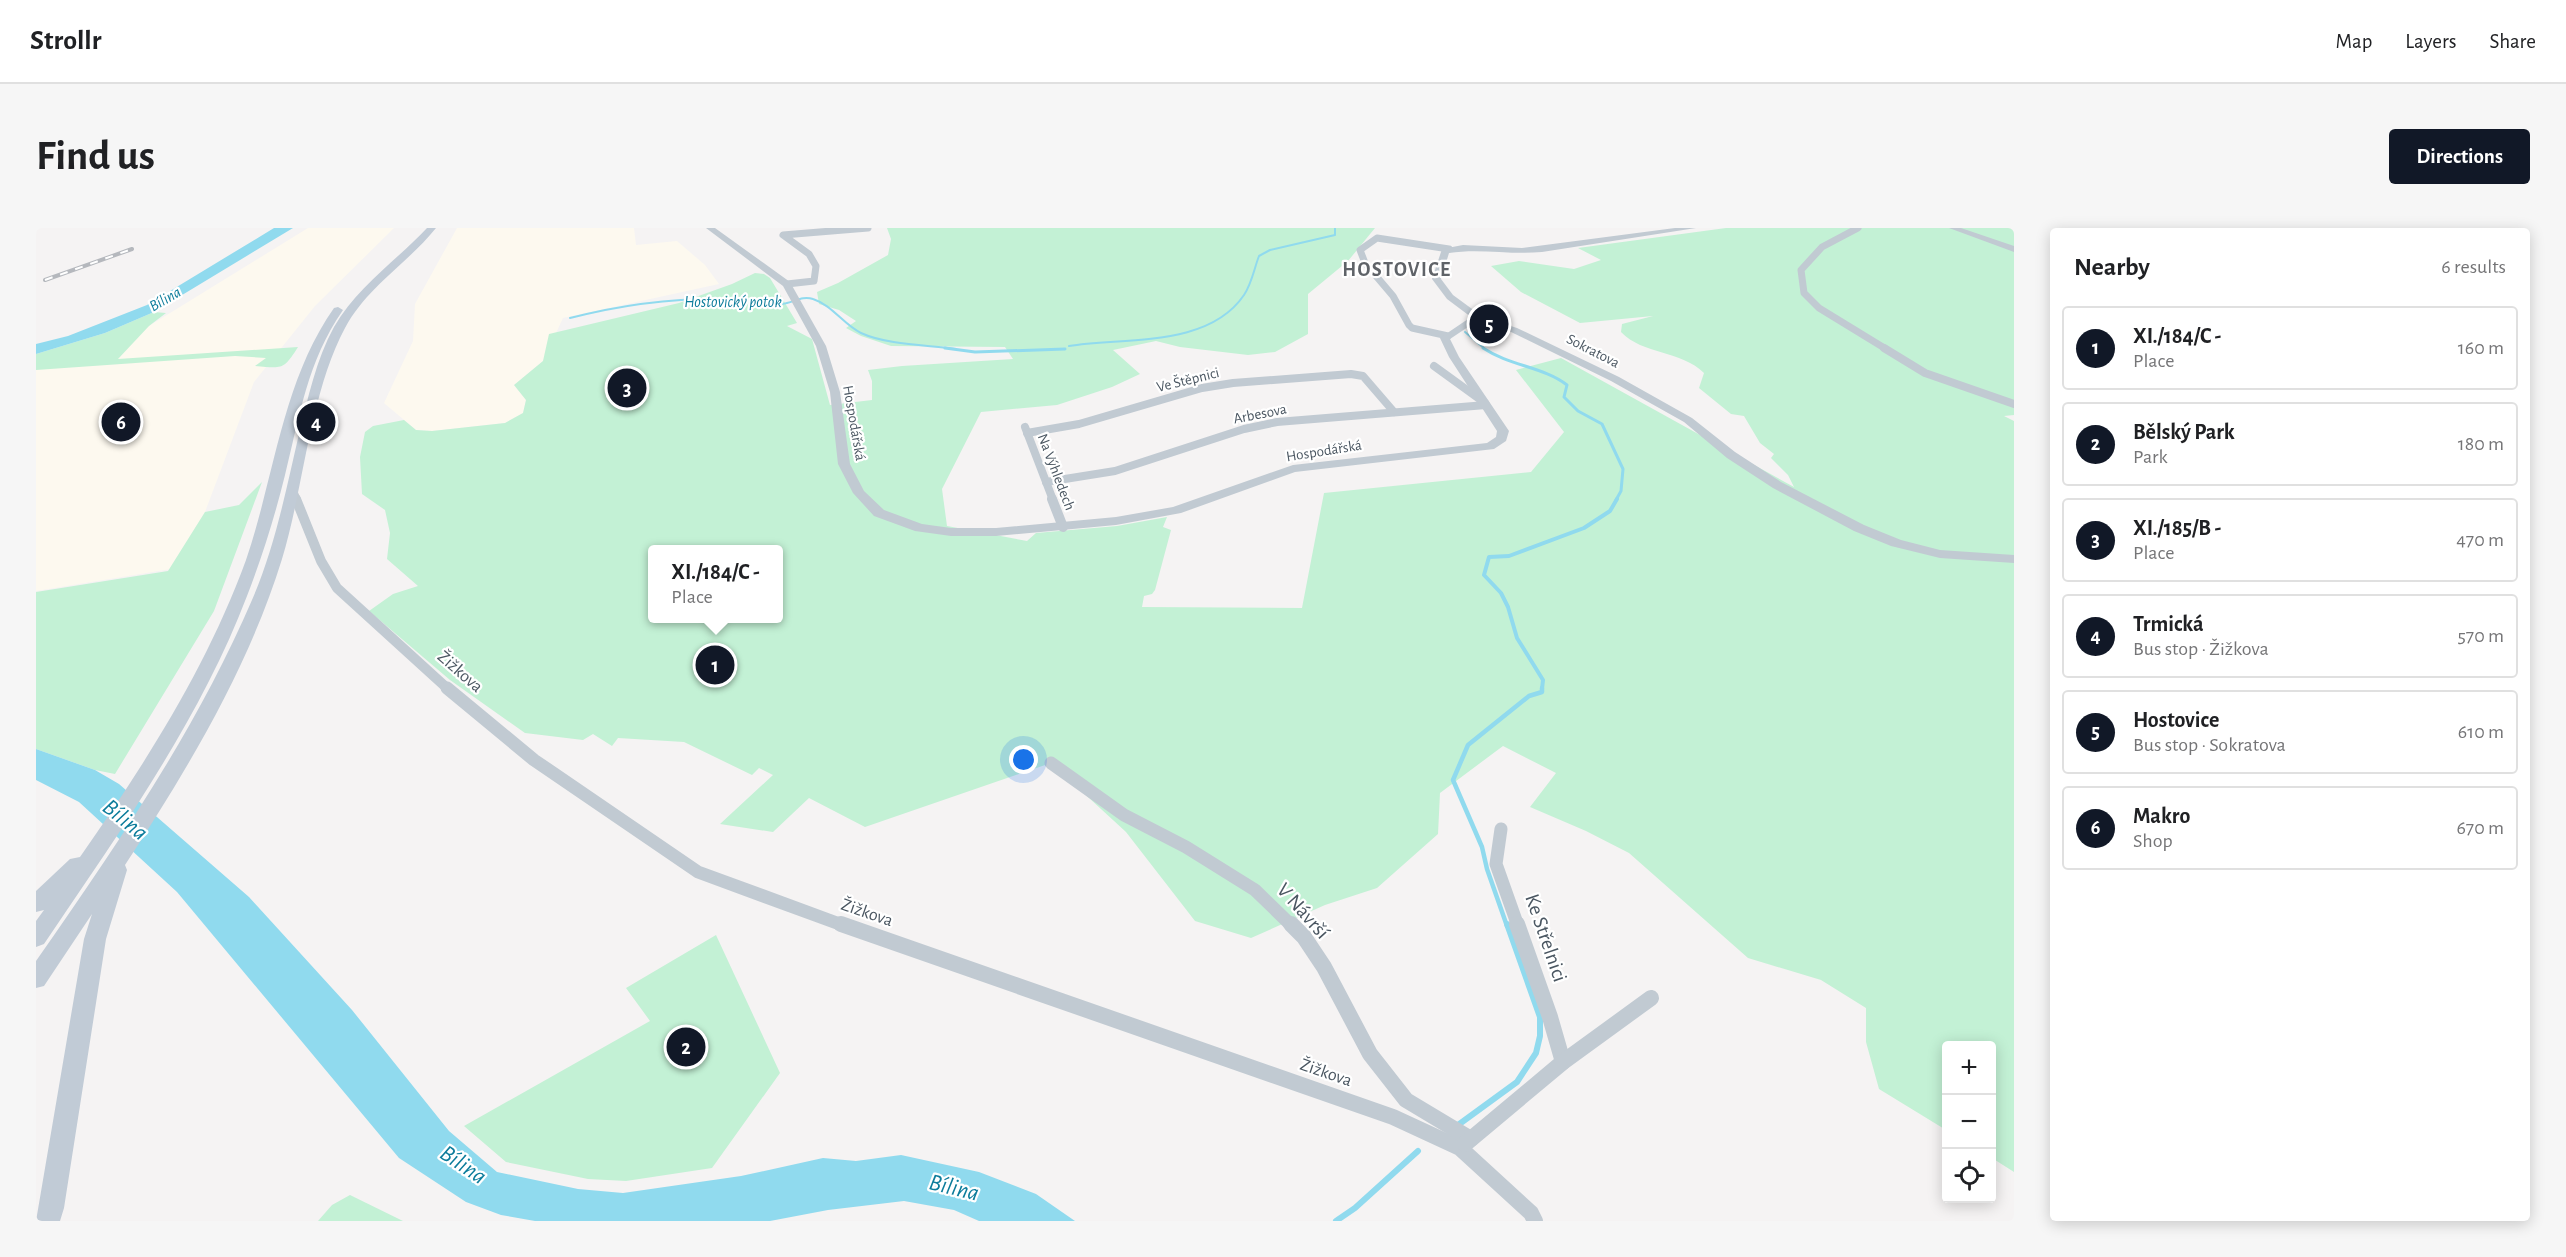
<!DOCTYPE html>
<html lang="en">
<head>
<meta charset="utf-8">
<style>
	body { margin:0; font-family:"Alegreya Sans",sans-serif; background:#f6f6f6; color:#202124 }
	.controls { position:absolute; right:18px; bottom:18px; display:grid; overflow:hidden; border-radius:6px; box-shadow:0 3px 15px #0003 }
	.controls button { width:54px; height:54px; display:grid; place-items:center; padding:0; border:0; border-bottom:2px solid #e0e0e0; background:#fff; color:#202124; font:30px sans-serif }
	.you { position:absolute; left:988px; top:532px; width:21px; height:21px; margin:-15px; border:4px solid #fff; border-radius:50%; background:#1a73e8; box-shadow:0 0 0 9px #1a73e833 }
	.badge { display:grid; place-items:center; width:39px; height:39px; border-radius:50%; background:#111827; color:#fff; font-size:20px; font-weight:700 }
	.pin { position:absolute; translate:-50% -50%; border:3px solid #fff; box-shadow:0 2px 6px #0006 }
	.popup { position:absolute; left:612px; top:317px; width:135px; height:78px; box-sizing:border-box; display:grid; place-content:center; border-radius:6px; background:#fff; filter:drop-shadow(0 2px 4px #0005); font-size:20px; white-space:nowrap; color:#757577 }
	.popup b { font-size:22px; color:#202124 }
	.popup::after { content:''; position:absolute; left:50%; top:100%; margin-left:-12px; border:12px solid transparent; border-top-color:#fff }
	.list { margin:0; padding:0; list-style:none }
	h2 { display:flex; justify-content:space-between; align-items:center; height:78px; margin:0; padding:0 24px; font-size:26px }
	h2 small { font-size:20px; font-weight:400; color:#757577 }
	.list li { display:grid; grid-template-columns:39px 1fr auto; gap:18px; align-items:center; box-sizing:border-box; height:84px; margin:0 12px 12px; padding:0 12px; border:2px solid #e0e0e0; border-radius:6px }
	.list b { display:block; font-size:22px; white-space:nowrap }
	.list p { margin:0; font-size:20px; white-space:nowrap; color:#757577 }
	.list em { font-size:20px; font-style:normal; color:#757577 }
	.icon { flex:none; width:33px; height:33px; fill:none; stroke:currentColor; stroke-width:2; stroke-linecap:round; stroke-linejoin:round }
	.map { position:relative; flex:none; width:1978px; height:993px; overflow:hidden; border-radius:6px }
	header { display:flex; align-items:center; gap:36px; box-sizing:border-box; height:84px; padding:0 30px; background:#fff; border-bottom:2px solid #e0e0e0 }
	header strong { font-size:28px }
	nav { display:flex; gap:33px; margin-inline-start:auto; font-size:21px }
	.intro { display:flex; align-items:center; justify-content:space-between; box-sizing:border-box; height:144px; padding:0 36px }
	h1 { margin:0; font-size:42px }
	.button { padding:15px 27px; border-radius:6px; background:#111827; color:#fff; font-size:21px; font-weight:700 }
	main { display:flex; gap:36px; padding:0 36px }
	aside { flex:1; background:#fff; border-radius:6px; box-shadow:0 3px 15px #0003 }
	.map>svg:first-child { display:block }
</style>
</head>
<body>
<header>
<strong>Strollr</strong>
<nav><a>Map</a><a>Layers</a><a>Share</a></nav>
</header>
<div class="intro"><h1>Find us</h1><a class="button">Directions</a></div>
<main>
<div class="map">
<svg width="1978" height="993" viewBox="0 0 1978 993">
	<rect width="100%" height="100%" fill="#f5f3f3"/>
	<g fill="#fdf9ef">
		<path d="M 272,0 L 358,0 L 279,78 L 218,154 L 169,284 L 135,341 L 0,363 L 0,142 L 113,98 Z"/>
		<path d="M 421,0 L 598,0 L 600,17 L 641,13 L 669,37 L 683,56 L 527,90 L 507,133 L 478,157 L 490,172 L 487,185 L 469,195 L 396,203 L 380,202 L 348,175 L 377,113 L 379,76 Z"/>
	</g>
	<g fill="#c3f1d5" fill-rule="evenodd">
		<path d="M 851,0 L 1339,0 L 1312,33 L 1272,66 L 1272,106 L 1239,124 L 1212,127 L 1144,119 L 1120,113 L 1077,122 L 1104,146 L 1076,159 L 1021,177 L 945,184 L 906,261 L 911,298 L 991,313 L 1000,305 L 1081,298 L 1131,289 L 1127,299 L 1135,302 L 1119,362 L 1116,366 L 1108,368 L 1106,379 L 1266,380 L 1288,265 L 1495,244 L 1528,204 L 1480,142 L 1525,130 L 1758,259 L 1752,247 L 1735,230 L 1738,226 L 1724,215 L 1708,188 L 1695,186 L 1663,160 L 1668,145 C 1645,122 1607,127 1585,104 L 1586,96 L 1617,88 L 1544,95 L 1485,64 L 1455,38 L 1483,33 L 1538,41 L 1565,32 L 1542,20 L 1690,0 L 1978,0 L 1978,187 L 1968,188 L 1978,193 L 1978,944 L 1956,930 L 1956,818 L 1910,818 L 1910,902 L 1843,861 L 1830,814 L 1830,780 L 1785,752 L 1712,730 L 1593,625 L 1550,603 L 1494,579 L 1520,545 L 1467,518 L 1404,565 L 1402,606 L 1341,660 L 1289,677 L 1215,710 L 1159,693 L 1090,604 L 1015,535 L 829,599 L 773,570 L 737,604 L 684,596 L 737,547 L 723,540 L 716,547 L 648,514 L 582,510 L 576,518 L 557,506 L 547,512 L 489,505 L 414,452 L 333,383 L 357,366 L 382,358 L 351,331 L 354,305 L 349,282 L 326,266 L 324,229 L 329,204 L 337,198 L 368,192 L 380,202 L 396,203 L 469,195 L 487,185 L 490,172 L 478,157 L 507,133 L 513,106 L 643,75 L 696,56 L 719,45 L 728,46 L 734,50 L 761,95 L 751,98 L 776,111 L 794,177 L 836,172 L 836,153 L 832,142 L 866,138 L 977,131 L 969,119 L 855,118 L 825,108 L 810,100 L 820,93 L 803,82 L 783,76 L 781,64 L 802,55 L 852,27 L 855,11 ZM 616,322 L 742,322 L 742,390 L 616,390 Z"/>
		<path d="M 118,84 L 130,85 L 113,98 L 82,131 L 262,119 C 247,143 246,140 219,138 L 230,130 L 199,128 L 0,142 L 0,126 L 69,105 Z"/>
		<path d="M 226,254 L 178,383 L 79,546 L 59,542 L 0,521 L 0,364 L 132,343 L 169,284 L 203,277 Z"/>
		<path d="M 680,707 L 744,845 L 676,940 L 590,953 L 552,951 L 470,934 L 428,898 L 614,793 L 590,760 Z"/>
		<path d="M 314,967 L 367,993 L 282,993 L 296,977 Z"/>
	</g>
	<g fill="#90daee">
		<path d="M 238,0 L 257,0 L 118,84 L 69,105 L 0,126 L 0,116 L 32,108 L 111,77 Z"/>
		<path d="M 0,521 L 59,542 L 83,556 L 213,669 L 316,782 L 413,903 L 461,944 L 542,961 L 587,965 L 705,948 L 787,930 L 820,933 L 865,927 L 943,944 L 1000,966 L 1039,993 L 943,993 L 918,982 L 868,973 L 792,982 L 734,993 L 499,993 L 465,987 L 430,974 L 363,930 L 141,664 L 43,574 L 0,552 Z"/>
	</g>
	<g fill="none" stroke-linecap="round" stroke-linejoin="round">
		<g stroke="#90daee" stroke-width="2">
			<path d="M 534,90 C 588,76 645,69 701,71 C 716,71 732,77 746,76 C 757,75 766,67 777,71 C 796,77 808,97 825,105 C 851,117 892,117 920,121"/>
			<path d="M 1429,104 L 1449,121"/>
			<path d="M 1033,118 C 1089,109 1172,120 1208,67 C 1216,55 1218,41 1223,28 L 1234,22 L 1299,7 L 1299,0"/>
			<path d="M 1024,121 L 1029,121"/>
		</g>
		<g stroke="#90daee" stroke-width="3">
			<path d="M 909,120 L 939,124 L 1029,121"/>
			<path d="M 1447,120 C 1474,138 1508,139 1531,157 L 1528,169 L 1542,183 L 1566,196 L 1587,241 L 1585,263 L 1580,272"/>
		</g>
		<path stroke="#90daee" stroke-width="4" d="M 1506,461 L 1507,452 L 1481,410 L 1472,379 L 1465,365 L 1448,347 L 1453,329 L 1473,328 L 1548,300 L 1574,283 L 1581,271"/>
		<path stroke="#90daee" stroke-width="4.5" d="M 1471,698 L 1451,641 L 1446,619 L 1417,552 L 1432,517 L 1493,468 L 1506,464 L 1506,460"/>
		<g stroke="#90daee" stroke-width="6">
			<path d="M 1422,897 L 1481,854 L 1500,825 L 1504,808 L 1504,789 L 1471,696"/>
			<path d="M 1300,993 L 1319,980 L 1382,923"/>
		</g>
		<g stroke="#c1cad2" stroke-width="7">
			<path d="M 1822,0 L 1786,19 L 1765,42 L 1768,65 L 1783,80 L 1850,121"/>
			<path d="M 751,56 L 778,53 L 780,38 L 773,26 L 747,7 L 832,0"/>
			<path d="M 1412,108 L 1376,100 L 1373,97 L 1357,68 L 1329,35 L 1324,22 L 1341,10 L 1413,21"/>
		</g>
		<g stroke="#c1cad2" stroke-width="8">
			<path d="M 1848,120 L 1889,145 L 1978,176"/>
			<path d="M 1398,138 L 1449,175"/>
			<path d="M 989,199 L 1017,272"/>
			<path d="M 991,205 L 1043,196 L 1166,160 L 1197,155 L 1315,146 L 1327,148 L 1358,184"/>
			<path d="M 1010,254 L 1079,243 L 1208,201 L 1241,194 L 1450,177"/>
			<path d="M 256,261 L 261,272"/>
		</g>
		<g stroke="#c1cad2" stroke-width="10">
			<path d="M 260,271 L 285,333 L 301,360 L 412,461"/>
			<path d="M 1016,271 L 1027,299"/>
		</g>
		<g stroke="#c1cad2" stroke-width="13">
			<path d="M 411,460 L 498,532 L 662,644 L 809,698"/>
			<path d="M 1015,535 L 1088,587 L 1150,619 L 1219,662 L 1256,698"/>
			<path d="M 1465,601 L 1460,636 L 1482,698"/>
		</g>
		<g stroke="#c1cad2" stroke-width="16">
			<path d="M 805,696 L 1357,889 L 1424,920 L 1495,985 L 1499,993"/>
			<path d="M 1255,696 L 1268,709 L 1288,739 L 1334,826 L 1370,872 L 1435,911"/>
			<path d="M 1481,696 L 1514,789 L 1527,834"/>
			<path d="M 1429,916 L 1527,834 L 1615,770"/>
		</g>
		<g fill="#c1cad2" fill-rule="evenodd">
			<path d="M 670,0 L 679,0 L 754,54 L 790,118 L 804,164 L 814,236 L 828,263 L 848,282 L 886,296 L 915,300 L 960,300 L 1080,289 L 1137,279 L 1257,237 L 1451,215 L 1460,209 L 1461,203 L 1413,129 L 1404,110 L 1435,89 L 1411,71 L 1396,51 L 1406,21 L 1427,17 L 1486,20 L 1639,0 L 1660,0 L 1506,24 C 1475,27 1443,20 1413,25 L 1405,51 L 1417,67 L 1447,89 L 1481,100 L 1583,149 L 1656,190 L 1699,224 L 1745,254 L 1828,297 L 1865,312 L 1904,322 L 1978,327 L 1978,335 L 1904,330 L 1855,318 L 1818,303 L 1737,260 L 1691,230 L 1648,194 L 1575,153 L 1475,104 L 1448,95 L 1438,95 L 1414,111 L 1423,129 L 1473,203 L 1470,213 L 1458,221 L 1259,244 L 1145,285 L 1080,297 L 960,308 L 915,308 L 879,303 L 838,288 L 817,265 L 802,236 L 794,164 L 780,118 L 747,58 Z"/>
			<path d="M 1913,0 L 1925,0 L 1978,18 L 1978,24 Z"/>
		</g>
		<g fill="#c1cbd6" fill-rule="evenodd">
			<path d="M 391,0 L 400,0 C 372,35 331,59 309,100 C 274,165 268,259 246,331 C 212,441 151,542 89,637 L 91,642 L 70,711 L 28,980 L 24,993 L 0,993 L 48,711 L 56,686 L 8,758 L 0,760 L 0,733 C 81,617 160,502 216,372 C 239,319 250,262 263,206 C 272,170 280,132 298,99 C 321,59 360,33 391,0 Z"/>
			<path d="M 302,79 L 307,82 C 271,134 264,187 249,247 C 239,288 226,329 211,368 C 163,494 82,606 8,716 L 0,719 L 0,693 L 8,682 L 0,684 L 0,663 L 34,631 L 44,629 C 109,536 171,439 210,332 C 239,247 246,154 298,80 Z"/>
		</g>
		<g stroke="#b5b8bd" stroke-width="4">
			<path id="rail" d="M 9,52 L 96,21"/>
		</g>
		<use href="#rail" stroke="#fff" stroke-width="2" stroke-dasharray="8" stroke-linecap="butt"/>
	</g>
	<g text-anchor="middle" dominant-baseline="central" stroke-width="4.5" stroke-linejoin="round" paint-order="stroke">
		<g font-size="15" fill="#4a5661" stroke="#fff">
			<text transform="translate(1557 123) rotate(27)">Sokratova</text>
			<text transform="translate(1152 152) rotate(-14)">Ve Štěpnici</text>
			<text transform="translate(1224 186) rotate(-11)">Arbesova</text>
			<text transform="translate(818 195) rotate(80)">Hospodářská</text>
			<text transform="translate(1288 223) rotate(-9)">Hospodářská</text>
			<text transform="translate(1020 244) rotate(69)">Na Výhledech</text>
		</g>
		<g font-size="16" font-style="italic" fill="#0c7c9b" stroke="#fff">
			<text transform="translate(129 71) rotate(-30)">Bílina</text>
			<text x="697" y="74">Hostovický potok</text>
		</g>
		<g font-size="18" fill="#4a5661" stroke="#fff">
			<text transform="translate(424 444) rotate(41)">Žižkova</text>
			<text transform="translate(831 685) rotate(19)">Žižkova</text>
			<text transform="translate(1290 845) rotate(19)">Žižkova</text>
		</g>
		<g font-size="20" font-weight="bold" letter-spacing="1.5" fill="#5f6368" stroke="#fff">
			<text x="1361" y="42">HOSTOVICE</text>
		</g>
		<g font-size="21" fill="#4a5661" stroke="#fff">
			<text transform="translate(1267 683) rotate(48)">V Návrší</text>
			<text transform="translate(1510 710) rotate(71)">Ke Střelnici</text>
		</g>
		<g font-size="24" font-style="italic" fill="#0c7c9b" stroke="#fff">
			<text transform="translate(89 592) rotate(39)">Bílina</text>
			<text transform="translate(427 937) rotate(34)">Bílina</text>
			<text transform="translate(918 960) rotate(14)">Bílina</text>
		</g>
	</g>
</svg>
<div class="controls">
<button>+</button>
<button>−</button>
<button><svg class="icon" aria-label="locate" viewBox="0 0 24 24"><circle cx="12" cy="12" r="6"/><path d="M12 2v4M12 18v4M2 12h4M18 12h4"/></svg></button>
</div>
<div class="you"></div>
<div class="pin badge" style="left:679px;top:437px">1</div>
<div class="popup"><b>XI./184/C -</b>Place</div>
<div class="pin badge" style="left:650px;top:819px">2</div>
<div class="pin badge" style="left:591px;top:160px">3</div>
<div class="pin badge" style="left:280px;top:194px">4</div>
<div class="pin badge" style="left:1453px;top:96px">5</div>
<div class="pin badge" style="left:85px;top:194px">6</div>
</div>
<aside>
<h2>Nearby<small>6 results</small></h2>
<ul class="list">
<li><span class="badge">1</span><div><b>XI./184/C -</b><p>Place</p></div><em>160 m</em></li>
<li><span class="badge">2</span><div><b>Bělský Park</b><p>Park</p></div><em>180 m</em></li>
<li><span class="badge">3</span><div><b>XI./185/B -</b><p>Place</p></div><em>470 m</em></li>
<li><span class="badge">4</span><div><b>Trmická</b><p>Bus stop · Žižkova</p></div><em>570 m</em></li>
<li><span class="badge">5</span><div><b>Hostovice</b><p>Bus stop · Sokratova</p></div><em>610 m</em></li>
<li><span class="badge">6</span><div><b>Makro</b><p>Shop</p></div><em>670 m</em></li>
</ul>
</aside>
</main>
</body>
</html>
